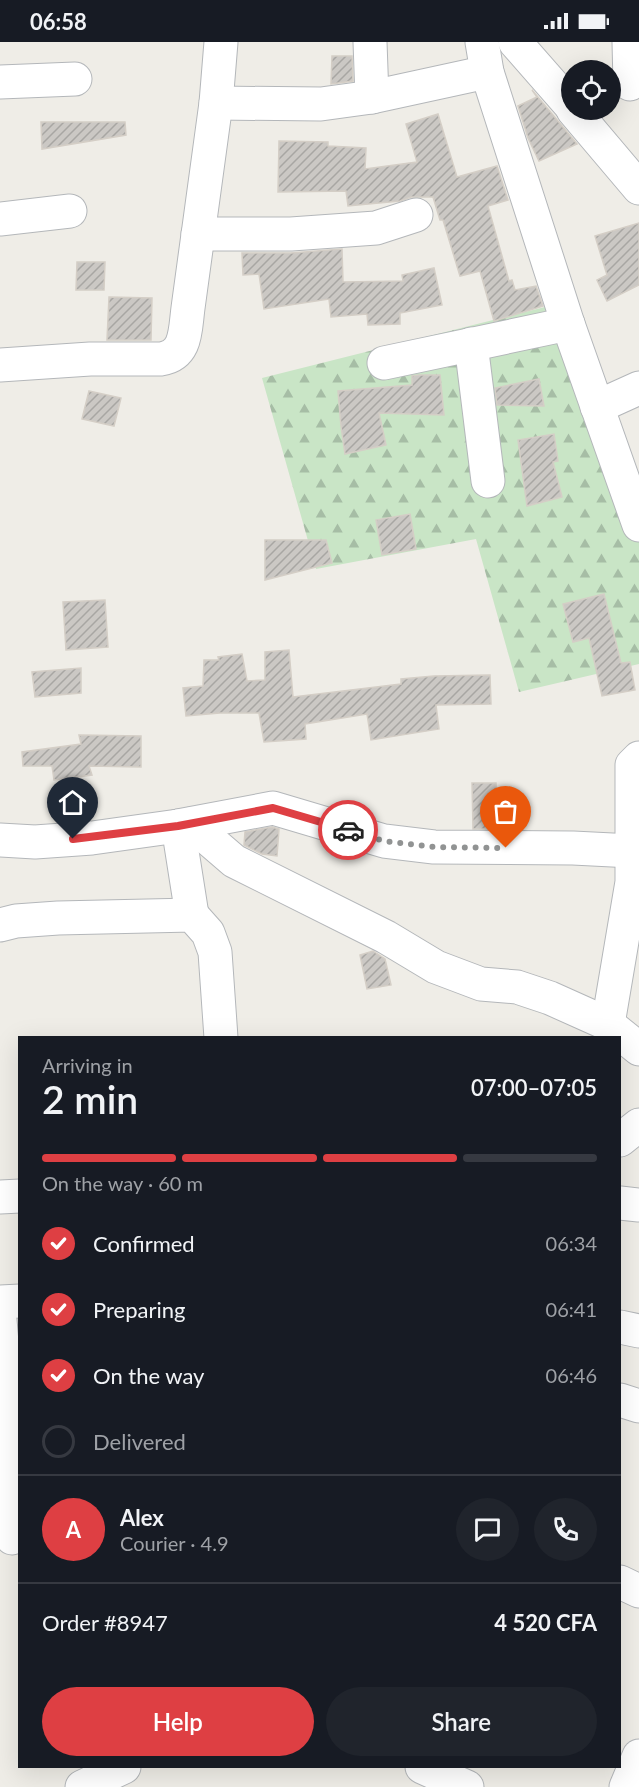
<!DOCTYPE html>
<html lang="en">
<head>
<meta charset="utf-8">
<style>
	:root { --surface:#171b24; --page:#20242c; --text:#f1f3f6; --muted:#9ea1a6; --line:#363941; --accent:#de3f43 }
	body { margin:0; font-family:Lato,sans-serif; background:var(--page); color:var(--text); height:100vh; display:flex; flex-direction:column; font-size:22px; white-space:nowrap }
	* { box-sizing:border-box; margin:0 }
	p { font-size:20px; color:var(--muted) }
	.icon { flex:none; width:33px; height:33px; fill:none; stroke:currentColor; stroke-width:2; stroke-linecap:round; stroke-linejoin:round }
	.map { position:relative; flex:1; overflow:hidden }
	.side { position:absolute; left:18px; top:994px; width:603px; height:732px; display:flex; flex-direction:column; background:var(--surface); border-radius:0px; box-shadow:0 6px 24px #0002 }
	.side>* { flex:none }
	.buttons { position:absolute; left:561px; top:18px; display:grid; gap:12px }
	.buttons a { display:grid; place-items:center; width:60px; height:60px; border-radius:50%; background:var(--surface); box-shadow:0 6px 24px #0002; font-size:30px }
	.pin { position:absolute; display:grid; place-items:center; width:51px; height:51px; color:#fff; margin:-62px -26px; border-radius:50% 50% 50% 0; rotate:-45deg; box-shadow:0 0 6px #0007 }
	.pin .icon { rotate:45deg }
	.courier { position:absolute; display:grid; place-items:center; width:60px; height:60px; margin:-30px; border:4px solid #de3f43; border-radius:50%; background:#fff; color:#222; box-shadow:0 2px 8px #0007 }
	.headline em { font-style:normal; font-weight:600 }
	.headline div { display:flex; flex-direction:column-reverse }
	.headline { display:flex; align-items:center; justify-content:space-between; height:102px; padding:0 24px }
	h1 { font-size:39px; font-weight:600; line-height:45px }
	.bar { display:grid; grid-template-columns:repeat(4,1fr); gap:9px 6px; align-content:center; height:72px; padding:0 24px }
	.bar i { height:8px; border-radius:4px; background:var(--line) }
	.bar .on { background:var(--accent) }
	.bar p { grid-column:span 4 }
	.line { display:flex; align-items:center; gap:15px; padding:0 24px; border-top:2px solid var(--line) }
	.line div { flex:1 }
	.round { display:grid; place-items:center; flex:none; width:63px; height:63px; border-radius:32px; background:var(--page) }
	ol { padding:0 24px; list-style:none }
	li { display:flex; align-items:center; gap:18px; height:66px }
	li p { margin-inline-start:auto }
	li .icon { padding:6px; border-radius:50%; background:var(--accent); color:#fff; stroke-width:4 }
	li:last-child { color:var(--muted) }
	li i { width:33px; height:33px; border:3px solid var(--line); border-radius:50% }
	.cta { display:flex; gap:12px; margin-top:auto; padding:12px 24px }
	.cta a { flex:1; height:69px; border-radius:36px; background:var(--accent); color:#fff; font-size:24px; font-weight:600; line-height:69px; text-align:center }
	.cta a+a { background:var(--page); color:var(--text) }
	.status { display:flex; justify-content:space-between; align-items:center; height:42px; padding:0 30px; background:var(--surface); direction:ltr }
	.status svg { height:16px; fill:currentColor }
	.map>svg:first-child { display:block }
	.forest { fill:url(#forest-firs) }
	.building { fill:url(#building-hatch); stroke:#d4cec6; stroke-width:1.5 }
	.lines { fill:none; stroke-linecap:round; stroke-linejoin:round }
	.minor-casing { stroke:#b4b7ba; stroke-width:35 }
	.minor { stroke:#fff; stroke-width:33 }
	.done { stroke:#919393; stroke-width:6; stroke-dasharray:0 10.8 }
	.route { stroke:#de3f43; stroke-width:8 }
</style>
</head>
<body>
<div class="status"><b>06:58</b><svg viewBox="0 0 49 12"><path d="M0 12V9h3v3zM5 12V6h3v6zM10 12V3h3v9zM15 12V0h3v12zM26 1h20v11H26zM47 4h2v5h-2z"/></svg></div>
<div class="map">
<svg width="639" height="1745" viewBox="0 0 639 1745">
	<defs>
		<pattern id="forest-firs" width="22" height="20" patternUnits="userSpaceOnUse" patternTransform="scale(1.5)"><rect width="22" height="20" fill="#c9e5c6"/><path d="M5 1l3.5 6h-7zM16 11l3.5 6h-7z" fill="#a6bda5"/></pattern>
		<pattern id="building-hatch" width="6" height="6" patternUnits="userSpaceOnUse" patternTransform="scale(1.5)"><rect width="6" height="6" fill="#cbc8c4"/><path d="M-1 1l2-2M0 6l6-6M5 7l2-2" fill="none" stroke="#a8a6a3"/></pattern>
	</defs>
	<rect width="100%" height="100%" fill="#efede7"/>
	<polygon class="forest" points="557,262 639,499 639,622 519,650 476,497 316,527 262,336"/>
	<g class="building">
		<polygon points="332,14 352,14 353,39 331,42"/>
		<polygon points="532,48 577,102 539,119 528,96 518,64 537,55"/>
		<polygon points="438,72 457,135 497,124 508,158 488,164 509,239 512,238 515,248 536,244 543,264 494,279 480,229 460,234 443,178 440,178 433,155 411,155 400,159 348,164 346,149 278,150 279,99 328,100 328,104 366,106 365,127 417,120 406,82"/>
		<polygon points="41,80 125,80 126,93 42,107"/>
		<polygon points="639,181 639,243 607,259 597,238 607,233 595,194"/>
		<polygon points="342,207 343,240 403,239 402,233 434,226 442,263 400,271 400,282 368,283 367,272 331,275 329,257 264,267 259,232 243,233 242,211 291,211"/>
		<polygon points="77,220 105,220 104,248 76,248"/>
		<polygon points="109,255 152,256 151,298 107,298"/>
		<polygon points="419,333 440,333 444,373 379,371 386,403 345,412 341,384 338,349 412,343 412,334"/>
		<polygon points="539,337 544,364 497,363 495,346"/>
		<polygon points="89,349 121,356 114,384 82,377"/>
		<polygon points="554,392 558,419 553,420 562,455 527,464 518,398"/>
		<polygon points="410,472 416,507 382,513 376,478"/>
		<polygon points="265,498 326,498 332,521 265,538"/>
		<polygon points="604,552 621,621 630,620 635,648 602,654 589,596 573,600 563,562"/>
		<polygon points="105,558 108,605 66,608 63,560"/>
		<polygon points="289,608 293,655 401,642 401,637 434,634 490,633 491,662 436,663 439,687 371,698 367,672 305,682 306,697 264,700 259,671 220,671 186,674 183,646 203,644 204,618 219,618 218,615 242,612 247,639 265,638 265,610"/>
		<polygon points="81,626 81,651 35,655 32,630"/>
		<polygon points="79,693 141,694 141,725 89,724 92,733 54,738 52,724 23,724 22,710 81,702"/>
		<polygon points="472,741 496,741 497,787 473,787"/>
		<polygon points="272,785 279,787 277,814 262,812 244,803 245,790"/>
		<polygon points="373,909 385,917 391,943 367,947 360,913"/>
	</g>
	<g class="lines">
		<g class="minor-casing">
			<g id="minor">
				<polyline points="370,0 372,55"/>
				<polyline points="482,0 487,30 568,282 639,483"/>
				<polyline points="515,0 572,65"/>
				<polyline points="629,0 630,42"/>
				<polyline points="0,40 75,37"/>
				<polyline points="216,61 321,62 372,55 487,30"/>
				<polyline points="573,68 639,146"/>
				<polyline points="0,177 70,169"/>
				<polyline points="198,192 291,192 376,186 416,173"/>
				<polyline points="471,302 488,439"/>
				<polyline points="384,321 568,282"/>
				<path d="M0,323L90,317H161C187,313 185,288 188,266L216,61L221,0"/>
				<polyline points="597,365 639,346"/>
				<polyline points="639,716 632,723 632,840 608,982 639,1007"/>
				<polyline points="191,782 234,819 386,895 436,925 481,942 517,945 550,956 608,982"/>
				<polyline points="178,784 192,873"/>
				<polyline points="0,798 35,800 92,796 178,784 273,766 384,799 434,805 573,806 632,809"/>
				<polyline points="0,883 16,879 58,876 192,873 208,891 215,910 221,996"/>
				<polyline points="620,1098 639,1083"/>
				<polyline points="0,1155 20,1154"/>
				<polyline points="620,1161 639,1163"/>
				<polyline points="0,1260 20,1259"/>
				<polyline points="0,1278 8,1369 12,1496"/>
				<polyline points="620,1285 639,1289"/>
				<polyline points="620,1358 639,1364"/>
				<polyline points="620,1540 639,1549"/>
				<polyline points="422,1725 467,1745"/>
				<polyline points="82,1745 124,1725"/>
				<polyline points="626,1745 639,1714"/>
			</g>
		</g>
		<use href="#minor" class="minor"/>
	</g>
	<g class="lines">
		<polyline class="done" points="348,788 384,799 434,805 506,806"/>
		<polyline class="route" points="73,797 178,784 273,766 348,788"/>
	</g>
</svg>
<div class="buttons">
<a><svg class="icon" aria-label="locate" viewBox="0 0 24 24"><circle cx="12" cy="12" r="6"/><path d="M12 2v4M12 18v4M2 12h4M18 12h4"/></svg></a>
</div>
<div class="pin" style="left:506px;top:806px;background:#ea580c"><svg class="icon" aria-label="bag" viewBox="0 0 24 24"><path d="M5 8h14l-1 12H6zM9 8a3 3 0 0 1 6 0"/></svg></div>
<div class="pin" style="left:73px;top:797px;background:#1f2937"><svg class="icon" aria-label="home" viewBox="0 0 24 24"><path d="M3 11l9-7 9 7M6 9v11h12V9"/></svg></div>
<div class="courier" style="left:348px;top:788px"><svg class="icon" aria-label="car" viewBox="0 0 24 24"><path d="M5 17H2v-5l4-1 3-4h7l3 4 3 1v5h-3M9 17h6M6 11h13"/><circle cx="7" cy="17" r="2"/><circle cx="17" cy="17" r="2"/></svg></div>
<section class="side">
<div class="headline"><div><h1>2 min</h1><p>Arriving in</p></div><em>07:00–07:05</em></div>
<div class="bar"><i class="on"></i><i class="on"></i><i class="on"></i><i></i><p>On the way · 60 m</p></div>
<ol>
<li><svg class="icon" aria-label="check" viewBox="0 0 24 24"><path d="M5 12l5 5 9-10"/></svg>Confirmed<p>06:34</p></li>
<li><svg class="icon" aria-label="check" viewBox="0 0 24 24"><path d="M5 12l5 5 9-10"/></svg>Preparing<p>06:41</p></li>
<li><svg class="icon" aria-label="check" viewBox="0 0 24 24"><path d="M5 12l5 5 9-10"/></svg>On the way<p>06:46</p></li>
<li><i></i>Delivered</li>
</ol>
<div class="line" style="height:108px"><b class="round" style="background:var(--accent);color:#fff">A</b><div><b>Alex</b><p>Courier · 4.9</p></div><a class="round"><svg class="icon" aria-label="chat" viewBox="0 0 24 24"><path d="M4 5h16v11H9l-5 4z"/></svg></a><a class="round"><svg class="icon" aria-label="phone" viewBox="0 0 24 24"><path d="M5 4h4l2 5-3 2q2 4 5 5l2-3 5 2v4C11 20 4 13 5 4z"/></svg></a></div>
<div class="line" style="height:78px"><div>Order #8947</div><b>4 520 CFA</b></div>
<div class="cta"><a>Help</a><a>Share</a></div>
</section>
</div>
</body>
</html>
